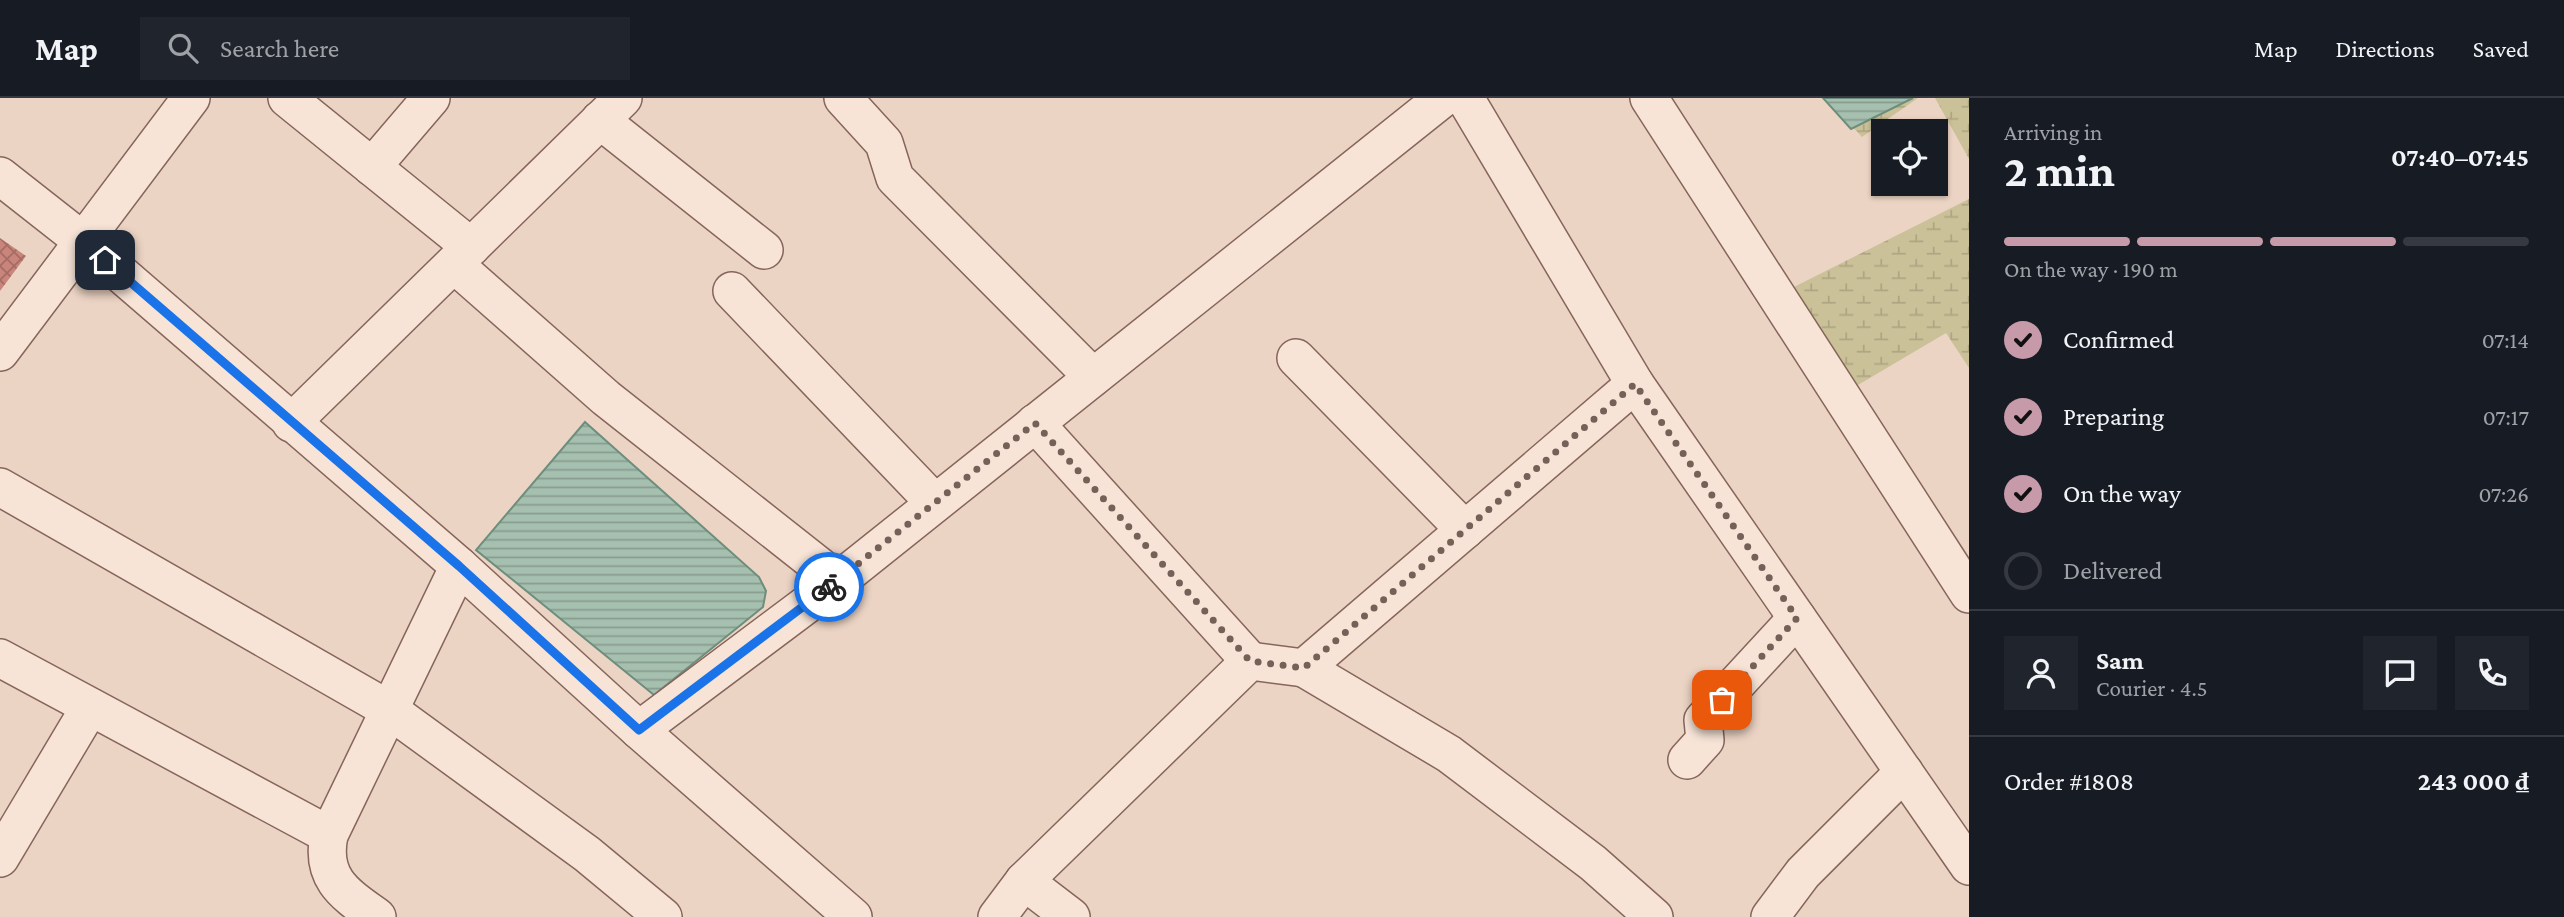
<!DOCTYPE html>
<html lang="en">
<head>
<meta charset="utf-8">
<style>
	:root { --surface:#171b24; --page:#20242c; --text:#f1f3f6; --muted:#9ea1a6; --line:#363941; --accent:#c79aaa }
	body { margin:0; font-family:"Crimson Pro",serif; background:var(--page); color:var(--text); height:100vh; display:flex; flex-direction:column; font-size:26px; white-space:nowrap }
	* { box-sizing:border-box; margin:0 }
	p { font-size:23px; color:var(--muted) }
	.icon { flex:none; width:38px; height:38px; fill:none; stroke:currentColor; stroke-width:2; stroke-linecap:round; stroke-linejoin:round }
	.map { position:relative; flex:1; overflow:hidden }
	.details { display:flex; flex-direction:column; background:var(--surface); width:595px }
	.details>* { flex:none }
	.controls { position:absolute; left:1871px; top:21px; display:grid; gap:14px }
	.controls a { display:grid; place-items:center; width:77px; height:77px; border-radius:0px; background:var(--surface); box-shadow:0 2px 5px #0004; font-size:35px }
	.pin { position:absolute; display:grid; place-items:center; width:60px; height:60px; color:#fff; margin:-30px; border-radius:14px; box-shadow:0 4px 10px #0006 }
	.courier { position:absolute; display:grid; place-items:center; width:70px; height:70px; margin:-35px; border:5px solid #1a73e8; border-radius:50%; background:#fff; color:#222; box-shadow:0 2px 9px #0007 }
	.summary em { font-style:normal; font-weight:700 }
	.summary div { display:flex; flex-direction:column-reverse }
	.summary { display:flex; align-items:center; justify-content:space-between; height:119px; padding:0 35px }
	h1 { font-size:46px; font-weight:700; line-height:52px }
	.bar { display:grid; grid-template-columns:repeat(4,1fr); gap:10px 7px; align-content:center; height:84px; padding:0 35px }
	.bar i { height:9px; border-radius:5px; background:var(--line) }
	.bar .selected { background:var(--accent) }
	.bar p { grid-column:span 4 }
	.line { display:flex; align-items:center; gap:18px; padding:0 35px; border-top:2px solid var(--line) }
	.line div { flex:1 }
	.round { display:grid; place-items:center; flex:none; width:74px; height:74px; border-radius:0px; background:var(--page) }
	ol { padding:0 35px; list-style:none }
	li { display:flex; align-items:center; gap:21px; height:77px }
	li p { margin-inline-start:auto }
	li .icon { padding:7px; border-radius:50%; background:var(--accent); color:#111; stroke-width:4 }
	li:last-child { color:var(--muted) }
	li i { width:38px; height:38px; border:4px solid var(--line); border-radius:50% }
	header { display:flex; align-items:center; gap:42px; box-sizing:border-box; height:98px; padding:0 35px; background:var(--surface); border-bottom:2px solid var(--line) }
	header strong { font-size:33px }
	nav { display:flex; gap:38px; margin-inline-start:auto; font-size:24px }
	.search { width:490px; height:63px; background:var(--page); display:flex; align-items:center; gap:18px; box-sizing:border-box; padding:0 24px; border-radius:0px; color:var(--muted); font-size:26px }
	main { display:flex; flex:1; min-height:0 }
	.map>svg:first-child { display:block }
	.wetland { fill:url(#wetland-marsh) }
	.water { fill:url(#water-rules); stroke:#6d8e7c; stroke-width:2 }
	.building { fill:url(#building-cross-hatch) }
	.lines { fill:none; stroke-linecap:round; stroke-linejoin:round }
	.minor-casing { stroke:#86655b; stroke-width:40 }
	.minor { stroke:#f7e4d7; stroke-width:37 }
	.done { stroke:#766159; stroke-width:7; stroke-dasharray:0 12.6 }
	.route { stroke:#1a73e8; stroke-width:9 }
</style>
</head>
<body>
<header>
<strong>Map</strong>
<div class="search"><svg class="icon" aria-label="search" viewBox="0 0 24 24"><circle cx="10" cy="10" r="6"/><path d="M15 15l6 6"/></svg>Search here</div>
<nav><a>Map</a><a>Directions</a><a>Saved</a></nav>
</header>
<main>
<div class="map">
<svg width="1969" height="819" viewBox="0 0 1969 819">
	<defs>
		<pattern id="wetland-marsh" width="20" height="14" patternUnits="userSpaceOnUse" patternTransform="scale(1.75)"><rect width="20" height="14" fill="#cac198"/><path d="M1 5h8M5 5V1M11 12h8M15 12V8" fill="none" stroke="#aea683"/></pattern>
		<pattern id="water-rules" width="6" height="5" patternUnits="userSpaceOnUse" patternTransform="scale(1.75)"><rect width="6" height="5" fill="#a6c0b0"/><path d="M0 2.5h6" fill="none" stroke="#889c8f"/></pattern>
		<pattern id="building-cross-hatch" width="8" height="8" patternUnits="userSpaceOnUse" patternTransform="scale(1.75)"><rect width="8" height="8" fill="#c9857b"/><path d="M0 0l8 8M0 8l8-8" fill="none" stroke="#a46c64"/></pattern>
	</defs>
	<rect width="100%" height="100%" fill="#ecd4c4"/>
	<g class="wetland">
		<polygon points="1825,0 1918,0 1862,39"/>
		<polygon points="1935,0 1969,0 1969,61"/>
		<polygon points="1969,101 1969,270 1946,235 1841,297 1776,198"/>
	</g>
	<g class="water">
		<polygon points="1823,0 1913,0 1851,31"/>
		<polygon points="585,324 759,479 766,493 763,509 654,597 476,452"/>
	</g>
	<polygon class="building" points="0,140 26,158 0,193"/>
	<g class="lines">
		<g class="minor-casing">
			<g id="minor">
				<polyline points="287,0 471,149"/>
				<polyline points="843,0 884,45 895,80 1093,279"/>
				<polyline points="1465,0 1635,286 1969,768"/>
				<polyline points="1649,0 1969,496"/>
				<polyline points="600,22 764,152"/>
				<polyline points="372,69 431,0"/>
				<polyline points="0,78 84,144 459,468 639,632 853,819"/>
				<polyline points="454,166 606,300 838,483"/>
				<polyline points="732,193 935,405"/>
				<polyline points="0,254 191,0"/>
				<polyline points="1296,260 1465,432"/>
				<polyline points="291,325 623,0"/>
				<polyline points="1035,325 1250,563"/>
				<polyline points="0,389 388,611 587,756 663,819"/>
				<polyline points="0,560 329,737"/>
				<polyline points="1304,570 1449,656 1593,765 1654,819"/>
				<polyline points="639,632 838,483 1443,0"/>
				<polyline points="1687,662 1705,642 1703,622 1797,520"/>
				<polyline points="0,760 90,609"/>
				<polyline points="1024,783 1071,819"/>
				<path d="M377,819C345,796 320,781 329,737L459,468"/>
				<polyline points="997,819 1024,783 1250,563 1304,570 1635,286"/>
				<polyline points="1770,819 1803,775 1904,674"/>
			</g>
		</g>
		<use href="#minor" class="minor"/>
	</g>
	<g class="lines">
		<polyline class="done" points="829,489 1035,325 1250,563 1304,570 1635,286 1797,520 1722,602"/>
		<polyline class="route" points="105,162 459,468 639,632 829,489"/>
	</g>
</svg>
<div class="controls">
<a><svg class="icon" aria-label="locate" viewBox="0 0 24 24"><circle cx="12" cy="12" r="6"/><path d="M12 2v4M12 18v4M2 12h4M18 12h4"/></svg></a>
</div>
<div class="pin" style="left:1722px;top:602px;background:#ea580c"><svg class="icon" aria-label="bag" viewBox="0 0 24 24"><path d="M5 8h14l-1 12H6zM9 8a3 3 0 0 1 6 0"/></svg></div>
<div class="pin" style="left:105px;top:162px;background:#1f2937"><svg class="icon" aria-label="home" viewBox="0 0 24 24"><path d="M3 11l9-7 9 7M6 9v11h12V9"/></svg></div>
<div class="courier" style="left:829px;top:489px"><svg class="icon" aria-label="bike" viewBox="0 0 24 24"><circle cx="6" cy="16" r="4"/><circle cx="18" cy="16" r="4"/><path d="M6 16l4-8h5l3 8M10 8l3 8H6M13 5h3"/></svg></div>
</div>
<section class="details">
<div class="summary"><div><h1>2 min</h1><p>Arriving in</p></div><em>07:40–07:45</em></div>
<div class="bar"><i class="selected"></i><i class="selected"></i><i class="selected"></i><i></i><p>On the way · 190 m</p></div>
<ol>
<li><svg class="icon" aria-label="check" viewBox="0 0 24 24"><path d="M5 12l5 5 9-10"/></svg>Confirmed<p>07:14</p></li>
<li><svg class="icon" aria-label="check" viewBox="0 0 24 24"><path d="M5 12l5 5 9-10"/></svg>Preparing<p>07:17</p></li>
<li><svg class="icon" aria-label="check" viewBox="0 0 24 24"><path d="M5 12l5 5 9-10"/></svg>On the way<p>07:26</p></li>
<li><i></i>Delivered</li>
</ol>
<div class="line" style="height:126px"><a class="round"><svg class="icon" aria-label="person" viewBox="0 0 24 24"><circle cx="12" cy="8" r="4"/><path d="M4 21q1-7 8-7t8 7"/></svg></a><div><b>Sam</b><p>Courier · 4.5</p></div><a class="round"><svg class="icon" aria-label="chat" viewBox="0 0 24 24"><path d="M4 5h16v11H9l-5 4z"/></svg></a><a class="round"><svg class="icon" aria-label="phone" viewBox="0 0 24 24"><path d="M5 4h4l2 5-3 2q2 4 5 5l2-3 5 2v4C11 20 4 13 5 4z"/></svg></a></div>
<div class="line" style="height:91px"><div>Order #1808</div><b>243 000 ₫</b></div>
</section>
</main>
</body>
</html>
